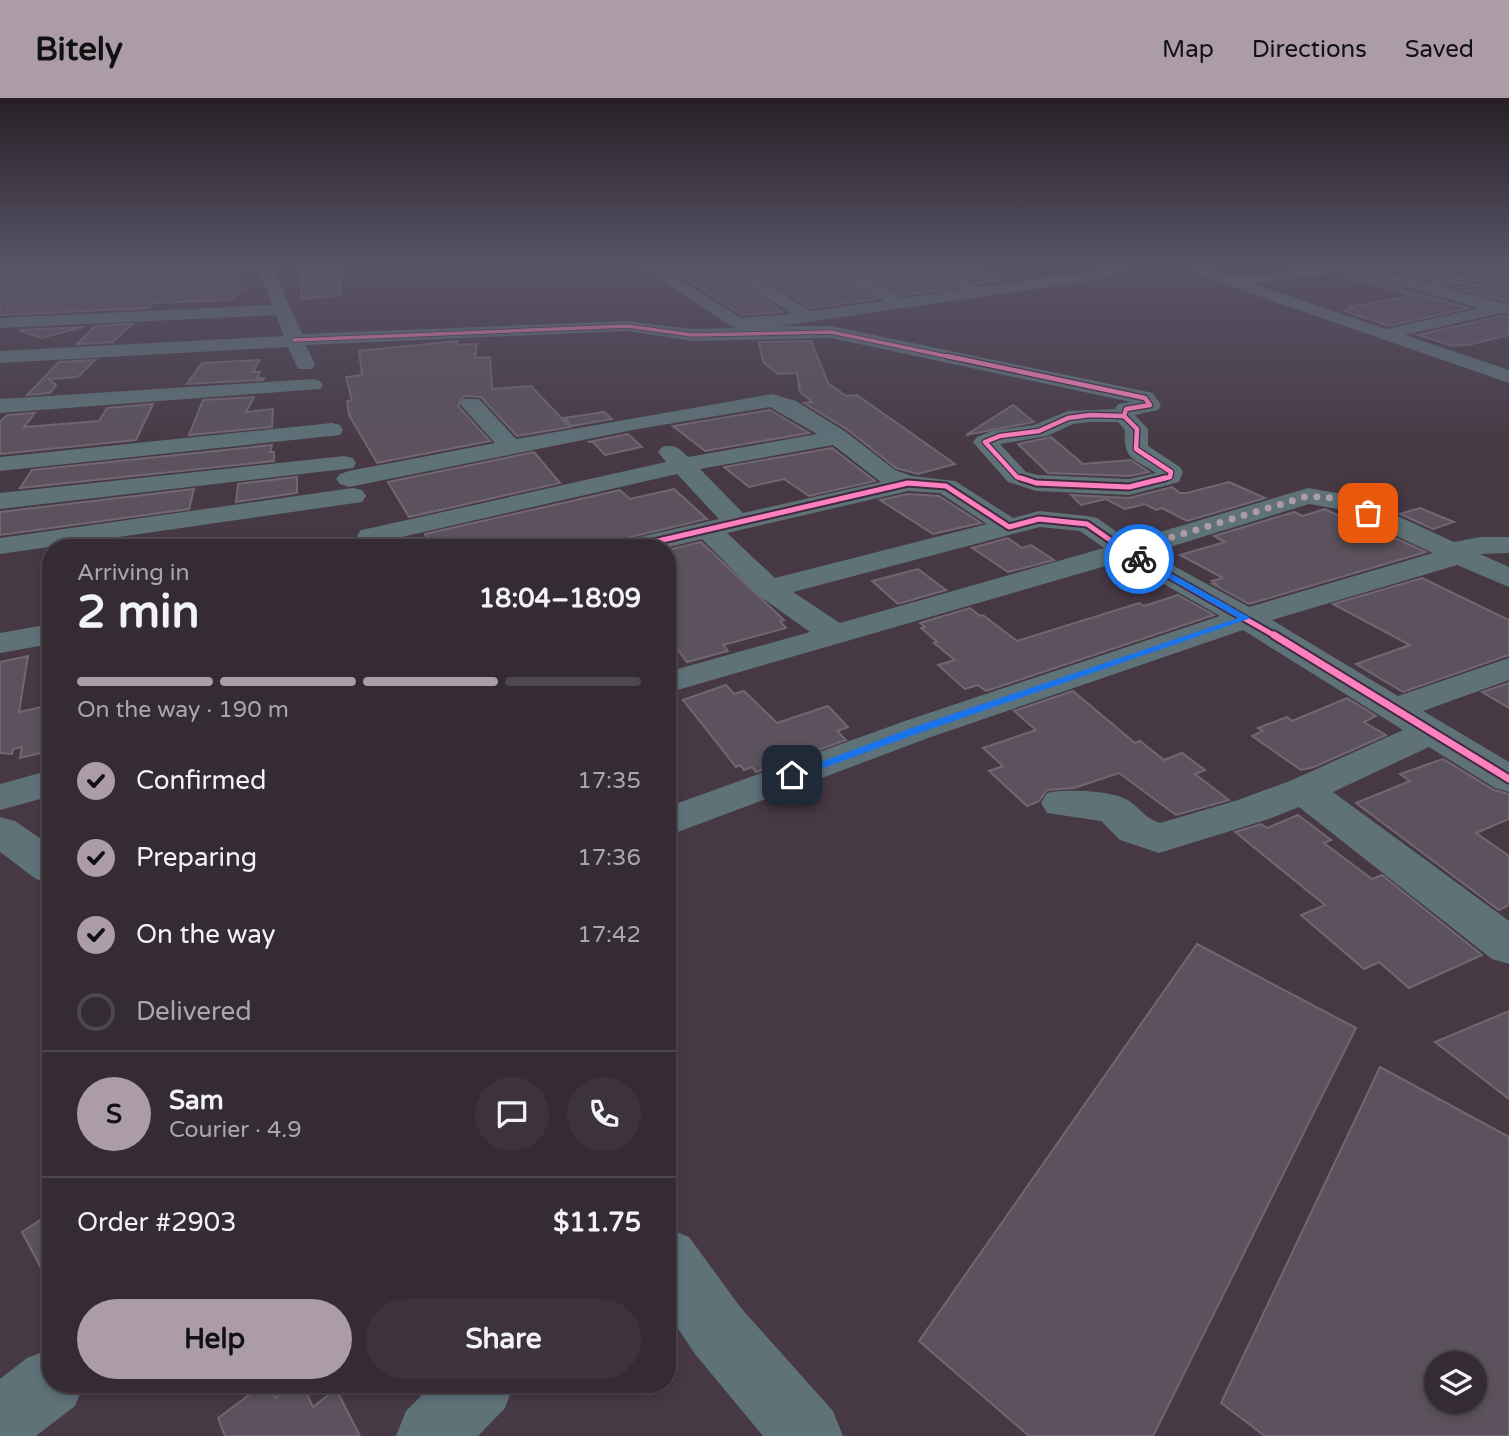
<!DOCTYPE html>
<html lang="en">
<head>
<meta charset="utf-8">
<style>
	:root { --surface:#352b33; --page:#3d333b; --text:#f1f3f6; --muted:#aaa7ac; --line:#4f474e; --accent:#ab9ca8 }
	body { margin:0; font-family:"Varela Round",sans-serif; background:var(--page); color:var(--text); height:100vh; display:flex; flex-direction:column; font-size:26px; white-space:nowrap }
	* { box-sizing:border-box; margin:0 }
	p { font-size:23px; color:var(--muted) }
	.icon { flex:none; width:38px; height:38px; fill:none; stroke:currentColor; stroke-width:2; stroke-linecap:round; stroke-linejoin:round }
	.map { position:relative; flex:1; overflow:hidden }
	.drawer { position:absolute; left:42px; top:441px; width:634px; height:854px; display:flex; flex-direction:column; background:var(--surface); border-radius:28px; box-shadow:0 4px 10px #0003,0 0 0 2px var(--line) }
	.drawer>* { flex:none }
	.fabs { position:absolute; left:1424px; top:1253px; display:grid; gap:14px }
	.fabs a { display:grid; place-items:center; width:63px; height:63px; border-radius:50%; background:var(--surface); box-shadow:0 4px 10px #0003,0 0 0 2px var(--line); font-size:35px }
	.pin { position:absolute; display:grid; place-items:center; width:60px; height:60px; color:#fff; margin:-30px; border-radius:14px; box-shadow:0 4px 10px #0006 }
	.courier { position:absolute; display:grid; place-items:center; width:70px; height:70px; margin:-35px; border:5px solid #1a73e8; border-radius:50%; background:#fff; color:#222; box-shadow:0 2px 9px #0007 }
	.summary em { font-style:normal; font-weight:700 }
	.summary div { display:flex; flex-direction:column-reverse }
	.summary { display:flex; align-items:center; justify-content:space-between; height:119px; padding:0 35px }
	h1 { font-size:46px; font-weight:700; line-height:52px }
	.bar { display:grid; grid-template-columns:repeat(4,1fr); gap:10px 7px; align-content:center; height:84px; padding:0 35px }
	.bar i { height:9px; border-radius:5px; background:var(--line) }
	.bar .current { background:var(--accent) }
	.bar p { grid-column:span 4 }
	.line { display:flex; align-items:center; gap:18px; padding:0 35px; border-top:2px solid var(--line) }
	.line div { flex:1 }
	.round { display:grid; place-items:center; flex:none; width:74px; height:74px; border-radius:37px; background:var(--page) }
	ol { padding:0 35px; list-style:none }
	li { display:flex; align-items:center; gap:21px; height:77px }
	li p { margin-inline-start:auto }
	li .icon { padding:7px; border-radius:50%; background:var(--accent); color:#111; stroke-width:4 }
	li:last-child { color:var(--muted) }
	li i { width:38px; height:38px; border:4px solid var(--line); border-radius:50% }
	.cta { display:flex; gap:14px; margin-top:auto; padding:14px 35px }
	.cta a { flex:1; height:80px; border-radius:42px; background:var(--accent); color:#111; font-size:28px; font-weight:700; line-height:80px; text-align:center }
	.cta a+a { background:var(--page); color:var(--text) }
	header { display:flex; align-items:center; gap:42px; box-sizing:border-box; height:98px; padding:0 35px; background:var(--accent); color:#111 }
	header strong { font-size:33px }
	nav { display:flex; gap:38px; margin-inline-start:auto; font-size:24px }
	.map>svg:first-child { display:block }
	.building { fill:#5c525d; stroke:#716772; stroke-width:2; fill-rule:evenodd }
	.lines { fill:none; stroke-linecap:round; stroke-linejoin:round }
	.minor { fill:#5e7278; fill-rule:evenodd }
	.cycleway-far3-casing { stroke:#42293e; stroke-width:5 }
	.cycleway-far2-casing { stroke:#42293e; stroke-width:7 }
	.cycleway-far1-casing { stroke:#42293e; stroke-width:9 }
	.cycleway-casing { stroke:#42293e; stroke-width:11 }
	.cycleway-far3 { stroke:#ff80c0; stroke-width:3.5 }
	.cycleway-far2 { stroke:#ff80c0; stroke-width:4.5 }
	.cycleway-far1 { stroke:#ff80c0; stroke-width:5 }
	.cycleway { stroke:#ff80c0; stroke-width:7 }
	.route { fill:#1a73e8 }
	.done { stroke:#ab9ca8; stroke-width:7; stroke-dasharray:0 12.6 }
</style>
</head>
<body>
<header>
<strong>Bitely</strong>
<nav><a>Map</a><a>Directions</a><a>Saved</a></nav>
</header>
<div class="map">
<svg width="1509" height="1338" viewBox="0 0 1509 1338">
	<rect width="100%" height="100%" fill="#473944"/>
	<g class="building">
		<polygon points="39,165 142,165 0,169 0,167"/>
		<polygon points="661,165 715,165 783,214 742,217"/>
		<polygon points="738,165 816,165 820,170 876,201 811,210"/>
		<polygon points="842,165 908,165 912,170 952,191 904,197"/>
		<polygon points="934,165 966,165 1005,182 979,185"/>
		<polygon points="1361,165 1509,165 1509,167 1435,177 1427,182"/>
		<polygon points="337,168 341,197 301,201 301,171"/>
		<polygon points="237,175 241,192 232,202 154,205 148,210 0,217 0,185"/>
		<polygon points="1346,176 1469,210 1389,228 1344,213 1353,210 1348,209 1414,198 1339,177"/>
		<polygon points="1509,182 1509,204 1455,190"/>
		<polygon points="1501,218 1509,219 1509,237 1472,246 1453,248 1418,237"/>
		<polygon points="132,226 113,244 77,246 95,228"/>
		<polygon points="84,229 41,240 19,232"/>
		<polygon points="458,243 457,247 477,246 475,260 490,259 492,291 531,288 570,329 517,338 481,299 463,298 458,308 490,343 377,365 349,317 347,303 352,302 346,279 362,277 359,253"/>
		<polygon points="811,243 828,285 846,298 857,297 955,366 918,376 896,370 848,332 804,305 812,304 800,294 797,275 778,276 763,264 759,244"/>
		<polygon points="95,262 78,279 49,281 56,287 50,295 27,297 59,264"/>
		<polygon points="260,262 253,274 260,274 257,280 264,280 263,282 187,286 202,265"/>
		<polygon points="254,299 246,314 273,311 272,329 189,337 203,302"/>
		<polygon points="153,306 136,342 0,356 0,324 7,317 35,315 24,329 99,323 107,310"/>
		<polygon points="1013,307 1034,324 966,337"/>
		<polygon points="770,312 809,335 705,353 673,328"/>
		<polygon points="604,314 612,321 572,328 564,320"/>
		<polygon points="628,336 642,349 605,357 593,344 588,344"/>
		<polygon points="1051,339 1083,366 1131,362 1149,374 1129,378 1048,375 1018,346"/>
		<polygon points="272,347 270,354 274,354 274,363 20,390 32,372"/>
		<polygon points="832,350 875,383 809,398 784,381 749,389 724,369"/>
		<polygon points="534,354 560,385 409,419 388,384"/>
		<polygon points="297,379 297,395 236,404 238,386"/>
		<polygon points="1229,384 1265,400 1187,423 1162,410 1156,412 1145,406 1125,411 1106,401 1081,407 1071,397 1129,400 1172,389 1180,395 1187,395"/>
		<polygon points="194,391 189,411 0,437 0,414"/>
		<polygon points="674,391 707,421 584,450 433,450 425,436 620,392 630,401"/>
		<polygon points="908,396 939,398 981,425 933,436 880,402"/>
		<polygon points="1420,410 1454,424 1433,431 1400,416"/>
		<polygon points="1325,411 1341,419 1346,418 1426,454 1249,506 1213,486 1216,486 1212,483 1223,480 1180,457 1225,444 1214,438 1294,414 1303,418"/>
		<polygon points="1008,440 1022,450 1031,447 1054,462 1008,474 972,450"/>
		<polygon points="701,444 784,522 780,523 786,530 723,547 728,553 687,564 668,538 673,537 670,534 675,533 667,520 667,452"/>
		<polygon points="918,471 946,492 898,506 872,483"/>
		<polygon points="1422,480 1509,522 1509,557 1403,594 1356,566 1410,547 1333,506"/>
		<polygon points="1178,497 1214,517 986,593 978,587 965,591 938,567 955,562 934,545 937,544 921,530 925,529 920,525 970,510 980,518 983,517 1017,543 1139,505 1144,508"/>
		<polygon points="28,558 19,614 51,607 51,645 46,646 45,654 20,660 22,649 13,651 12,656 0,655 0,564"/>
		<polygon points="1509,585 1509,610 1482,594"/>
		<polygon points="726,587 734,596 744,593 777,625 828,608 848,629 837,633 846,642 756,674 752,669 744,672 740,667 736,669 683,602"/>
		<polygon points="1073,593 1135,645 1140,643 1164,662 1182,655 1205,672 1195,676 1229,702 1176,717 1119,675 1074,690 1047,692 1039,703 1027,708 989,673 1003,668 983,650 1036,632 1014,613"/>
		<polygon points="1347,600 1376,618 1364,624 1386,637 1314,669 1301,672 1252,638 1263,633 1258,630 1287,619 1292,623"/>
		<polygon points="1443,661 1494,692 1509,696 1509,721 1476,735 1509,758 1509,807 1499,812 1356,705 1410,683 1400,676"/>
		<polygon points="1298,717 1331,742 1324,745 1372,781 1382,777 1482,857 1409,890 1379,864 1364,871 1301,817 1325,807 1235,734 1261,726 1267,730"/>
		<polygon points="1197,846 1356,930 1153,1338 1029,1338 919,1243"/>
		<polygon points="1509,913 1509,1001 1435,944"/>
		<path d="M1380,969L1509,1039V1338H1265L1221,1305ZM1437,1265H1475V1304H1437Z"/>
		<polygon points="51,1115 51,1189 22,1134"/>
		<polygon points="264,1286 269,1286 275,1300 294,1286 302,1286 313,1309 336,1291 360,1338 225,1338 218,1320"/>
	</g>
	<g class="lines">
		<g class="minor">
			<path d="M207,165H271L302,236L627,223L692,231L734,230L635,165H652L741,220L791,216L717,165H734L810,213L884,203L821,168L819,165H837L904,200L961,192L913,168L911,165H929L981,189L1102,172L1095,165H1114L1125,171L1105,181L779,228H831L1153,295L1161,307L1158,312L1135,317L1148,331V348L1180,369L1183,374L1179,384L1129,397L1036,393L1008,384L977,349L973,344L977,339L992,333L1034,327L1068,313L1115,311L1118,306L1131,304L831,240L692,243L627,233L306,247L315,267L312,271H298L288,249L0,265V253L284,238L276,217L0,230V220L272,207L259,172L0,182V172ZM1090,324H1118L1125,332C1123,362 1133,360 1156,375L1129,381L1038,377L1026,374L1000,346L1047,338L1073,326Z"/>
			<path d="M1187,165H1202L1204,168L1236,180L1326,168H1329L1328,165H1352L1427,185L1435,180L1509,169V179L1442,189L1509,207V217L1501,215L1405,237L1509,272V285L1215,183L1193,174ZM1346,173L1480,210L1386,231L1255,186Z"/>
			<polygon points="313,281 320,283 323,287 320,291 0,315 0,301"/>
			<path d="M772,296L796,303L846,334L895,372L912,378L955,383L1013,420L1039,413L1087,418L1097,420L1130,443L1308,390L1354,398L1454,444L1480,439H1509V455L1480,456L1509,469V489L1457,467L1272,522L1398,598L1509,560V582L1423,613L1509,664V694L1495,690L1429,649L1333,694L1509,823V866L1492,861L1299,709L1266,722L1159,755L1120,742L1101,723L1047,715L1041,705L1047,695C1064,691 1113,692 1129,703C1140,710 1146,721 1160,725L1238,702L1290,683L1403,632L1243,532L931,639L667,738V709L905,623L1220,518L1123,463L667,595V574L810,534L758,497L702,441L665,450H614L618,444L719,421L677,376L371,446L361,444L357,438L361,432L371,430L666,364L658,354L662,349C675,346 679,350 688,359L817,336L770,309L638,331L349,389L340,386L336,381L340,376L349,373L495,345L460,306L463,301H479L516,341ZM833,347L881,384L743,415L700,371ZM908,393L940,395L987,426L775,480L727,435ZM1309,406L1338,411L1433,455L1249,509L1150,455ZM1040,429L1080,433L1104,450L840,525L793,494Z"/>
			<polygon points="332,325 340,327 343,332 340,337 0,373 0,359"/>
			<polygon points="344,358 353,360 356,365 353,370 0,411 0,395"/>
			<polygon points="353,390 362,392 366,398 362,404 0,456 0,440"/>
			<polygon points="51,526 51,546 0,555 0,535"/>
			<polygon points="51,672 51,698 0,712 0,686"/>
			<polygon points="0,719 15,723 51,748 51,785 36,781 0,754"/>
			<polygon points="667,1130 689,1139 741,1210 833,1313 843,1338 763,1338 695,1256 667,1214"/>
			<polygon points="51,1251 51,1286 84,1286 75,1308 36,1338 0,1338 0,1281 27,1260"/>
			<polygon points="433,1286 514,1286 505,1310 478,1338 396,1338 406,1313"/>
		</g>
		<g class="cycleway-far3-casing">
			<polyline id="cycleway-far3" points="294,242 627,228 692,237 831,234 955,260"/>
		</g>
		<g class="cycleway-far2-casing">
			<g id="cycleway-far2">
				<polyline points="947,258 1145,300 1150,307 1126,311 1124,318"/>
				<polyline points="1124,318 1137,331 1136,351 1171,374 1170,379 1158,382"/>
				<polyline points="1027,382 1017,379 985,344 1000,338 1039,333 1068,320 1090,317 1124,318"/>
			</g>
		</g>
		<g class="cycleway-far1-casing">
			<g id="cycleway-far1">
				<polyline points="1021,380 1036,385 1129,389 1165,380"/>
				<polyline points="628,450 908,385 946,388 1009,429 1039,421 1087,426 1126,453 1277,539"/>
			</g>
		</g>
		<g class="cycleway-casing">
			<polyline id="cycleway" points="1274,537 1509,681"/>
		</g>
		<use href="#cycleway-far3" class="cycleway-far3"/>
		<use href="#cycleway-far2" class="cycleway-far2"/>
		<use href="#cycleway-far1" class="cycleway-far1"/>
		<use href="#cycleway" class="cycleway"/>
	</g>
	<linearGradient id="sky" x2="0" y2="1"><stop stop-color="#271f25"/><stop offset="0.47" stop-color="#585467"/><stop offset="1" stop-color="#585467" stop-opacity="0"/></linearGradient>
	<rect width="1509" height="352" fill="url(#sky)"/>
	<polygon class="route" points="1136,459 1142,459 1251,520 922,634 796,680 792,681 786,677 914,629 1238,520 1136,462"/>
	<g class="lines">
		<polyline class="done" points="1139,461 1126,453 1308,398 1332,400 1368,415"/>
	</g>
</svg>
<div class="fabs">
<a><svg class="icon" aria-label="layers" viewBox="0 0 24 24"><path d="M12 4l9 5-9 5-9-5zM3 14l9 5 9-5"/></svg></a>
</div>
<div class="pin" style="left:1368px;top:415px;background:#ea580c"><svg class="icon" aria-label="bag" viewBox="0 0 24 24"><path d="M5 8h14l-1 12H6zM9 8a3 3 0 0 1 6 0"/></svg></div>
<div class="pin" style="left:792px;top:677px;background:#1f2937"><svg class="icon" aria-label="home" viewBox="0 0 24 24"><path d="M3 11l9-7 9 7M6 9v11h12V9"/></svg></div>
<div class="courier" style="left:1139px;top:461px"><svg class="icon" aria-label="bike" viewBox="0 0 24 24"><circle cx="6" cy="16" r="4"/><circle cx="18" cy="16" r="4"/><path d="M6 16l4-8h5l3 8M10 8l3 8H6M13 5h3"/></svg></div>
<section class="drawer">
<div class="summary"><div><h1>2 min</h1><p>Arriving in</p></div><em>18:04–18:09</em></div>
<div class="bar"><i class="current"></i><i class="current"></i><i class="current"></i><i></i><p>On the way · 190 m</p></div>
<ol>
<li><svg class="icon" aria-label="check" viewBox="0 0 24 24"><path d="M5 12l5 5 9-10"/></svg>Confirmed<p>17:35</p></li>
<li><svg class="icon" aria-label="check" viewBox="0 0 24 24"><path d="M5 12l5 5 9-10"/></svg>Preparing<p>17:36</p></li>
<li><svg class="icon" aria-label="check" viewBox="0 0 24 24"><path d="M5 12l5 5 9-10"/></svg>On the way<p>17:42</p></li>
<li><i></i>Delivered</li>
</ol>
<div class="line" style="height:126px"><b class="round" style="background:var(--accent);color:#111">S</b><div><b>Sam</b><p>Courier · 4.9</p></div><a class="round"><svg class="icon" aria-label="chat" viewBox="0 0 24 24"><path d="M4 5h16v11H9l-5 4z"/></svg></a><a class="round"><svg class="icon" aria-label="phone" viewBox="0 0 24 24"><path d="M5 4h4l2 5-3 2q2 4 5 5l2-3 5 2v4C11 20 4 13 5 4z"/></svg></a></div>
<div class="line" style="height:91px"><div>Order #2903</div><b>$11.75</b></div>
<div class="cta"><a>Help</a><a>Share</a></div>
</section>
</div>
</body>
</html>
